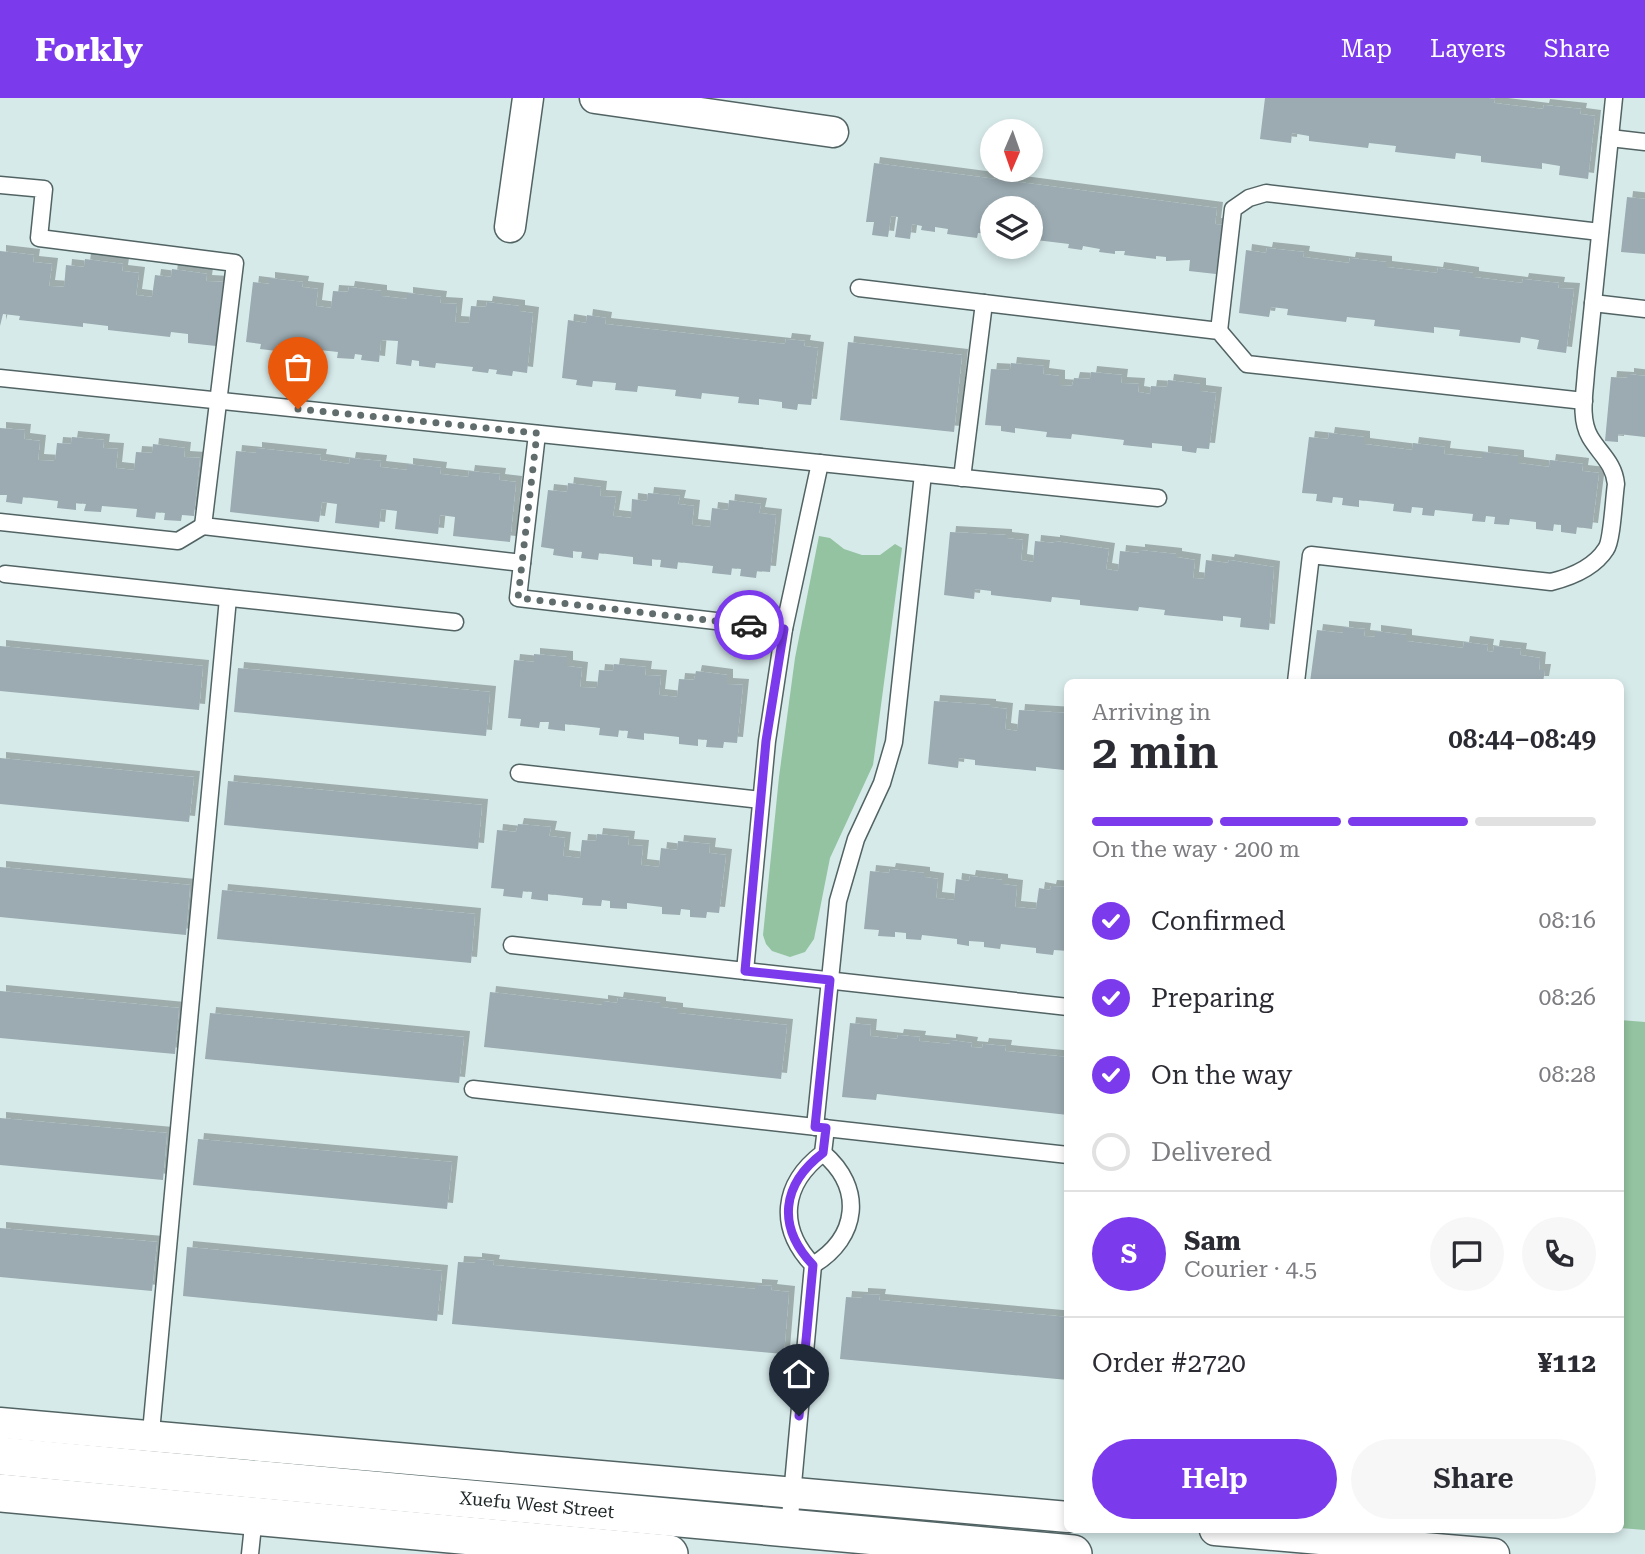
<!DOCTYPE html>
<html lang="en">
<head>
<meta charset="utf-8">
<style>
	:root { --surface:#fff; --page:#f7f7f7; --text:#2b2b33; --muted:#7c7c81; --line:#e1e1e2; --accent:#7c3aed }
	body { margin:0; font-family:"Roboto Serif",serif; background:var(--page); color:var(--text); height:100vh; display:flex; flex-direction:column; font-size:26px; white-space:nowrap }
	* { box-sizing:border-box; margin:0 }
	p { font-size:23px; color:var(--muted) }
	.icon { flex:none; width:38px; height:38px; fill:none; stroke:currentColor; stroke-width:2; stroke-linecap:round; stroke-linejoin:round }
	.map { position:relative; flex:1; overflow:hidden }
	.panel { position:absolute; left:1064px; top:581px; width:560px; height:854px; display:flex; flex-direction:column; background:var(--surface); border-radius:10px; box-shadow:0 4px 10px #0003 }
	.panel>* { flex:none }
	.needle { width:46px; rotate:182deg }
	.tools { position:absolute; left:980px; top:21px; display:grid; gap:14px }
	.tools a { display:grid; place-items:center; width:63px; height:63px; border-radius:50%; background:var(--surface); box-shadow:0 4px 10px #0003; font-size:35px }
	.pin { position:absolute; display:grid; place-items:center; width:60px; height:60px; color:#fff; margin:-72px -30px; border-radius:50% 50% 50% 0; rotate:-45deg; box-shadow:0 0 7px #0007 }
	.pin .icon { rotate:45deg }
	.courier { position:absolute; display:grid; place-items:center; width:70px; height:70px; margin:-35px; border:5px solid #7c3aed; border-radius:50%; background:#fff; color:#222; box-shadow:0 2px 9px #0007 }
	.headline em { font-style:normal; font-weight:600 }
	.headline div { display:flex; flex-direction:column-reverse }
	.headline { display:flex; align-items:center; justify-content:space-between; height:119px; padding:0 28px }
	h1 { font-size:46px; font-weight:600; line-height:52px }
	.bar { display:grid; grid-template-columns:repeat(4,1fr); gap:10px 7px; align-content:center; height:84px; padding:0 28px }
	.bar i { height:9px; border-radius:5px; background:var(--line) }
	.bar .selected { background:var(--accent) }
	.bar p { grid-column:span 4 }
	.line { display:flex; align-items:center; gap:18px; padding:0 28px; border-top:2px solid var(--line) }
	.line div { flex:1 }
	.round { display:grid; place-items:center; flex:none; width:74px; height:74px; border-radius:37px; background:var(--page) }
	ol { padding:0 28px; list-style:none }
	li { display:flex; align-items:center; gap:21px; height:77px }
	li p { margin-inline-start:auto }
	li .icon { padding:7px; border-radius:50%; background:var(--accent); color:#fff; stroke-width:4 }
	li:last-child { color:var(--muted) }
	li i { width:38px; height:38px; border:4px solid var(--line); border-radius:50% }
	.button { display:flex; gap:14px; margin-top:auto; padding:14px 28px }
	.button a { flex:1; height:80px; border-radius:42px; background:var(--accent); color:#fff; font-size:28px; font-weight:600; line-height:80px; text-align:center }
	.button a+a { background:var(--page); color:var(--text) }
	header { display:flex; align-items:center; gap:42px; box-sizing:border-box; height:98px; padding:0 35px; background:var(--accent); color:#fff }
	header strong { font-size:33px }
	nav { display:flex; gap:38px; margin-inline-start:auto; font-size:24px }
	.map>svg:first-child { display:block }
	.green { fill:#93c3a0 }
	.building { fill:#9babb1; filter:url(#shadow) }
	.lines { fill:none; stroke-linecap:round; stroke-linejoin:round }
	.service-casing { stroke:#526364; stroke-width:19 }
	.minor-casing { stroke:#526364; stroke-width:33 }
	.tertiary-casing { stroke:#526364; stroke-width:40 }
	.service { stroke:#fff; stroke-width:16 }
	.minor { stroke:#fff; stroke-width:30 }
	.tertiary { stroke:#fff; stroke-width:37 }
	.done { stroke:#616d6d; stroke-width:7; stroke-dasharray:0 12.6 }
	.route { stroke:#7c3aed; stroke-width:9 }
	.labels { text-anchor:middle; stroke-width:7; stroke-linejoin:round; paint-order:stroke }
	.street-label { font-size:18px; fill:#22292a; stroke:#e4f7f8 }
</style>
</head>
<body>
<header>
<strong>Forkly</strong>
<nav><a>Map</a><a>Layers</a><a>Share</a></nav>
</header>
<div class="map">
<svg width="1645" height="1456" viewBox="0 0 1645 1456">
	<defs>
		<filter id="shadow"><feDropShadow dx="6" dy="-6" stdDeviation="0" flood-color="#0004"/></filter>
	</defs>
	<rect width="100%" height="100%" fill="#d7eaea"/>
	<g class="green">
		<polygon points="819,438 830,440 844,451 862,457 880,457 895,446 902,450 873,667 830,760 814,841 805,854 790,859 772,853 766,846 763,837 779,679 795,560"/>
		<polygon points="1620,922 1645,924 1645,1432 1620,1430"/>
	</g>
	<g class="building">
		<polygon points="1265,0 1488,0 1495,1 1494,5 1543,11 1544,7 1581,11 1580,16 1595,18 1588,81 1559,77 1560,68 1542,65 1542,71 1481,64 1481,58 1456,55 1455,61 1395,54 1396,48 1369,45 1368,50 1309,43 1309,38 1292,35 1291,45 1260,41"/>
		<polygon points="874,65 1217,110 1215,126 1223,127 1216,176 1189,173 1190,162 1166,163 1166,159 1156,158 1156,161 1124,157 1125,153 1115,153 1115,156 1099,154 1100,151 1083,148 1082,152 1068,150 1069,146 1036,142 1035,147 1031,146 1031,110 992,110 992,141 989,141 989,136 978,135 977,140 947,136 948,131 935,129 935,134 921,132 922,128 912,126 910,141 895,139 898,119 891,118 888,139 872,137 874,124 866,124"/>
		<polygon points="1627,99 1645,101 1645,156 1621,154"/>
		<polygon points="1267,150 1304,154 1303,159 1349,165 1350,160 1386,164 1386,169 1437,175 1438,170 1473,175 1473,179 1522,185 1523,181 1559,185 1558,190 1574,191 1566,255 1537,251 1539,242 1521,239 1520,245 1459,238 1460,232 1434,229 1434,235 1374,228 1375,222 1347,219 1346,224 1287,217 1288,211 1271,209 1269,219 1239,215 1246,152 1266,155"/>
		<polygon points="0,153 34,157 33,164 52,166 49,188 64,189 66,167 84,169 85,161 123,166 122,173 139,175 136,197 152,199 155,177 171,179 172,171 207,176 206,183 223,184 216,248 188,245 188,236 171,234 170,239 108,232 108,228 83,225 83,229 19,222 20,218 3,216 0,228"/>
		<polygon points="269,180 303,184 302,189 318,191 316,208 331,210 333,193 348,194 349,189 381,193 381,198 407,201 407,195 441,199 440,205 457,206 455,224 469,225 471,208 486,209 487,204 519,208 519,213 533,215 527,275 513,273 512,278 496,276 497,272 489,271 488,275 472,273 473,269 436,265 435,270 419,268 419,263 412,262 411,268 396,266 398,243 381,242 379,264 361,262 362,257 355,256 354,261 337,260 338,254 301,250 300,255 284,254 285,248 277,247 277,253 260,251 261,246 246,244 253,184 269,186"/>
		<polygon points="587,217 606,220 605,226 785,246 786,241 805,243 804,248 818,250 811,307 798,306 797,312 782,310 782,304 759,301 759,307 738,305 739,299 702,295 701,301 675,298 676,292 638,288 637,294 615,292 616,285 593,283 592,289 576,287 577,282 562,280 568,222 586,225"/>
		<polygon points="848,244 962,257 954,334 840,322"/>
		<polygon points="1011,265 1044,268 1043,276 1059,278 1059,287 1072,288 1074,280 1090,281 1091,274 1122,277 1121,285 1139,286 1138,294 1150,296 1151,288 1167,289 1168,282 1200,286 1200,293 1216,295 1209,351 1197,350 1196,355 1182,353 1182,348 1152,345 1152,350 1123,347 1124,342 1072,336 1071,341 1046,339 1047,334 1015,330 1015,335 1001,333 1001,328 985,327 991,271 1010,272"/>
		<polygon points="1628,276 1645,278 1645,339 1618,336 1618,344 1605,343 1611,279 1628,280"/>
		<polygon points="0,330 25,332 24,341 40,343 38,362 55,363 57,345 71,346 72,339 104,342 103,350 118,351 116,370 134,372 136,354 152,355 153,346 185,350 184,359 200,360 194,418 182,417 181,423 164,422 165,415 156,414 155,421 136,419 137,411 102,408 101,414 84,413 86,406 76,405 76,412 57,410 58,403 23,399 22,406 6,404 7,397 0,397"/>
		<polygon points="1329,335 1364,339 1364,346 1412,352 1413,345 1445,349 1444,356 1482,360 1482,354 1518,358 1518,365 1549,369 1550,362 1583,366 1582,373 1599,375 1592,431 1577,429 1576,436 1561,434 1561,427 1554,426 1553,433 1536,431 1536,424 1510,421 1509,427 1494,426 1495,419 1486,418 1485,424 1472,423 1473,416 1435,412 1434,418 1422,417 1423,410 1412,409 1411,415 1393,413 1394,406 1359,402 1359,409 1342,407 1343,400 1333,399 1332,405 1316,403 1317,396 1302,395 1309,339 1328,341"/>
		<polygon points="256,350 321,357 320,362 349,366 350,360 381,363 380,369 407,372 407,366 441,370 440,376 468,379 469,373 500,376 499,382 516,384 510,444 453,438 455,419 440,417 438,436 395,431 397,413 381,411 379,430 335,425 337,406 322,404 319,424 230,414 236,353 256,355"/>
		<polygon points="568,385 601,389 600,398 616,399 613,418 631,420 632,401 647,403 648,395 680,398 678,406 694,408 692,427 710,429 712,410 728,412 729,402 761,406 759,415 776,417 770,474 757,473 756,480 740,478 741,471 732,470 731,477 712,475 713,468 678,464 677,471 660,469 661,462 652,461 652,468 633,466 633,459 599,455 598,462 581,460 582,454 573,453 573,460 553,457 554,451 541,449 548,392 567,394"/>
		<polygon points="950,434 1006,437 1006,440 1023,442 1021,462 1033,464 1035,443 1054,445 1054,443 1109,451 1106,471 1118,473 1120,453 1139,455 1139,452 1176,456 1176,459 1195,462 1193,480 1204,481 1206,462 1228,465 1229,462 1274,469 1269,532 1240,529 1241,520 1223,518 1223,523 1164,517 1165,512 1139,509 1138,513 1080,507 1080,502 1052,499 1051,504 991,497 991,493 975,491 974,501 944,497"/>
		<polygon points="1343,529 1365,531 1364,538 1375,539 1375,533 1406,537 1406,543 1463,550 1464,544 1488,547 1487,553 1493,554 1494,548 1521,551 1520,557 1540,560 1539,572 1545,572 1543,584 1310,584 1317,532 1343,535"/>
		<polygon points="0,548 203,568 199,612 0,593"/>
		<polygon points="534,556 567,559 567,568 582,570 580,589 597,590 599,572 613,573 614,566 646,569 645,577 661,578 659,597 677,599 679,581 694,582 696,573 727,577 727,586 743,587 737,645 724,644 723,650 706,649 707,642 698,641 698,648 679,646 679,639 644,635 644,642 627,640 628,633 619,632 618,639 599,637 600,630 565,626 565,633 548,631 549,624 540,624 539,630 520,628 521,621 508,620 514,562 534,564"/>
		<polygon points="238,570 490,594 486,638 234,614"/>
		<polygon points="934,603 990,607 990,609 1007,611 1005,631 1017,633 1019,612 1068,615 1068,677 1064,676 1064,672 1036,669 1036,673 975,667 975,662 959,660 958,670 928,666"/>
		<polygon points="0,660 194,679 189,724 0,706"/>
		<polygon points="228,683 482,707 478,751 224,727"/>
		<polygon points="518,726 551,729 549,738 565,740 563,758 580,760 582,742 596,743 597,736 629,739 628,747 643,748 641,767 659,769 661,750 677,752 678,743 710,746 709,755 726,757 719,815 707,814 706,820 690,819 690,812 681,811 680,817 662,816 662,809 627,805 627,811 610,810 610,803 602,802 601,808 582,807 583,800 548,796 548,803 531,801 532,794 523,793 522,800 503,798 504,791 491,790 497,732 516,734"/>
		<polygon points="0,769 190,787 186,837 0,819"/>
		<polygon points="890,771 924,775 924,779 938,781 936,800 954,802 956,781 969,783 970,778 1002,782 1002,786 1017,788 1015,809 1036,811 1039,790 1050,792 1051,788 1068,789 1068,853 1054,852 1053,857 1036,855 1036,850 1001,846 1000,851 984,849 984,844 969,843 969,848 957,846 957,841 922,837 921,842 906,841 906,835 895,834 895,839 878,838 879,832 864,831 870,773 889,775"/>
		<polygon points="222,792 475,816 471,865 217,841"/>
		<polygon points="0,893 179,910 175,956 0,940"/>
		<polygon points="490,894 602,907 602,903 617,905 618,900 660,905 660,909 677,911 677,915 787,927 781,981 484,949"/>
		<polygon points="210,915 464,939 459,985 205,961"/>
		<polygon points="850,925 871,927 870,938 897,941 898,937 920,939 919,943 950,946 950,942 972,945 971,949 982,950 983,946 1006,948 1005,953 1068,959 1068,1017 877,996 876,1002 842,999"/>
		<polygon points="0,1020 167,1035 163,1082 0,1067"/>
		<polygon points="198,1041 452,1064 447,1111 193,1087"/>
		<polygon points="0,1130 157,1144 152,1193 0,1179"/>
		<polygon points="187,1149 442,1173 437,1223 183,1198"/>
		<polygon points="476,1161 494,1163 493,1167 756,1191 756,1187 772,1188 771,1192 789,1194 784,1256 452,1226 458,1164 476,1165"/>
		<polygon points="862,1196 880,1197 879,1202 1068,1219 1068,1282 840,1261 846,1199 862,1200"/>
	</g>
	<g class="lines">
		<g class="service-casing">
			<g id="service">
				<polyline points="1610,40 1645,44"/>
				<polyline points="0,87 44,91 39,140 235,165 203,428 522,465"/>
				<polyline points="859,190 1219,233 1247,266 1584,303"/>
				<polyline points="1593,205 1645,211"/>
				<polyline points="1219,233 1233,111 1249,100 1266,95 1600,134"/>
				<polyline points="0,280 1158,400"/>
				<polyline points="537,336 518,500 784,531"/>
				<polyline points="962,380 984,205"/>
				<polyline points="0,424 178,443 203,428"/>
				<polyline points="5,476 455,524"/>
				<path d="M1296,584L1311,457L1551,484C1571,479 1594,470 1606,451C1612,443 1614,399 1616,386C1614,365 1600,356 1590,339C1579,320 1585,294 1586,274L1614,0"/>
				<polyline points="519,675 761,702"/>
				<polyline points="512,847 1068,909"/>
				<polyline points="745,873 767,643 784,531 820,365"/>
				<polyline points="473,991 1068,1057"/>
				<polyline points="815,1029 838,803 856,741 882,685 894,644 923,376"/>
				<path d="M813,1167C859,1139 864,1090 823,1055"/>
				<polyline points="150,1345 228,500"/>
				<path d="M789,1430L813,1167C777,1129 782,1086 823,1055L826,1030"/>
				<polyline points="250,1456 254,1418"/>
			</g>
		</g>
		<g class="minor-casing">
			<g id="minor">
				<polyline points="595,0 833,34"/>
				<polyline points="510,129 528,0"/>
				<polyline points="0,1325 1068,1419"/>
				<polyline points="1215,1432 1494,1456"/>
			</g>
		</g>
		<g class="tertiary-casing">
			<g id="tertiary">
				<path id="s1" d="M0,1358L1073,1456"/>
				<polyline points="0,1395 669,1456"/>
			</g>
		</g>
		<use href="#service" class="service"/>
		<use href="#minor" class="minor"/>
		<use href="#tertiary" class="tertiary"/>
	</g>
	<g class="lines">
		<polyline class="done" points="298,311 537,335 518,500 749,527"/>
		<path class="route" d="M749,527L784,531L766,643L745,873L830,882L815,1029L826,1030L823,1055C782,1086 776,1128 813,1167L799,1318"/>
	</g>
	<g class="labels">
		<g class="street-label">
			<text dy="6" stroke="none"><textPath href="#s1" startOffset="539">Xuefu West Street</textPath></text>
		</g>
	</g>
</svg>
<div class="tools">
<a><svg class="needle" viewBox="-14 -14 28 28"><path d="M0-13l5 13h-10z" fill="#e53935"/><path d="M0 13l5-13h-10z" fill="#7c7c81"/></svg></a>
<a><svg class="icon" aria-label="layers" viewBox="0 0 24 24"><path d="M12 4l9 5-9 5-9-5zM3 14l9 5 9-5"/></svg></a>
</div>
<div class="pin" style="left:298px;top:311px;background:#ea580c"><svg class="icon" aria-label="bag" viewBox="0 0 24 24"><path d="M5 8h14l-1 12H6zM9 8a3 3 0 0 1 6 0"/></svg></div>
<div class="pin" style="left:799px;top:1318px;background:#1f2937"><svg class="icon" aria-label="home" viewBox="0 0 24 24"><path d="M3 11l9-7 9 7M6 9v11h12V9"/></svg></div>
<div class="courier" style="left:749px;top:527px"><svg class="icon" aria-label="car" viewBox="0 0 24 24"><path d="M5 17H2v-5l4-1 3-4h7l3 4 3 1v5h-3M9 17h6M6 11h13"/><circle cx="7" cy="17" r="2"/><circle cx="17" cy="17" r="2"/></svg></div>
<section class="panel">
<div class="headline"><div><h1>2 min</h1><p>Arriving in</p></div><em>08:44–08:49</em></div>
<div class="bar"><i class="selected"></i><i class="selected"></i><i class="selected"></i><i></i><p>On the way · 200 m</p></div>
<ol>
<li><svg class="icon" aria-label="check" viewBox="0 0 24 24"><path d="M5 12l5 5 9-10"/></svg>Confirmed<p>08:16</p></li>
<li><svg class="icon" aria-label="check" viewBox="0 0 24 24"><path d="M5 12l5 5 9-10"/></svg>Preparing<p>08:26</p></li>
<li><svg class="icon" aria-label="check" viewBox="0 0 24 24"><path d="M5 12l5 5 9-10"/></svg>On the way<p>08:28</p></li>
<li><i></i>Delivered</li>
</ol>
<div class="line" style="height:126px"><b class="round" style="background:var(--accent);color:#fff">S</b><div><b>Sam</b><p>Courier · 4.5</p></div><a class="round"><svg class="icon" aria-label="chat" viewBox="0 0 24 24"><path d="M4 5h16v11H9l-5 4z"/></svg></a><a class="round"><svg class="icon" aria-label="phone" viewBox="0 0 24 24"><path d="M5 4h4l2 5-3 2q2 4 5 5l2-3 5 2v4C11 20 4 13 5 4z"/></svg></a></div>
<div class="line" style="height:91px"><div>Order #2720</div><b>¥112</b></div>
<div class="button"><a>Help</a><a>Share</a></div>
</section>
</div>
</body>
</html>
